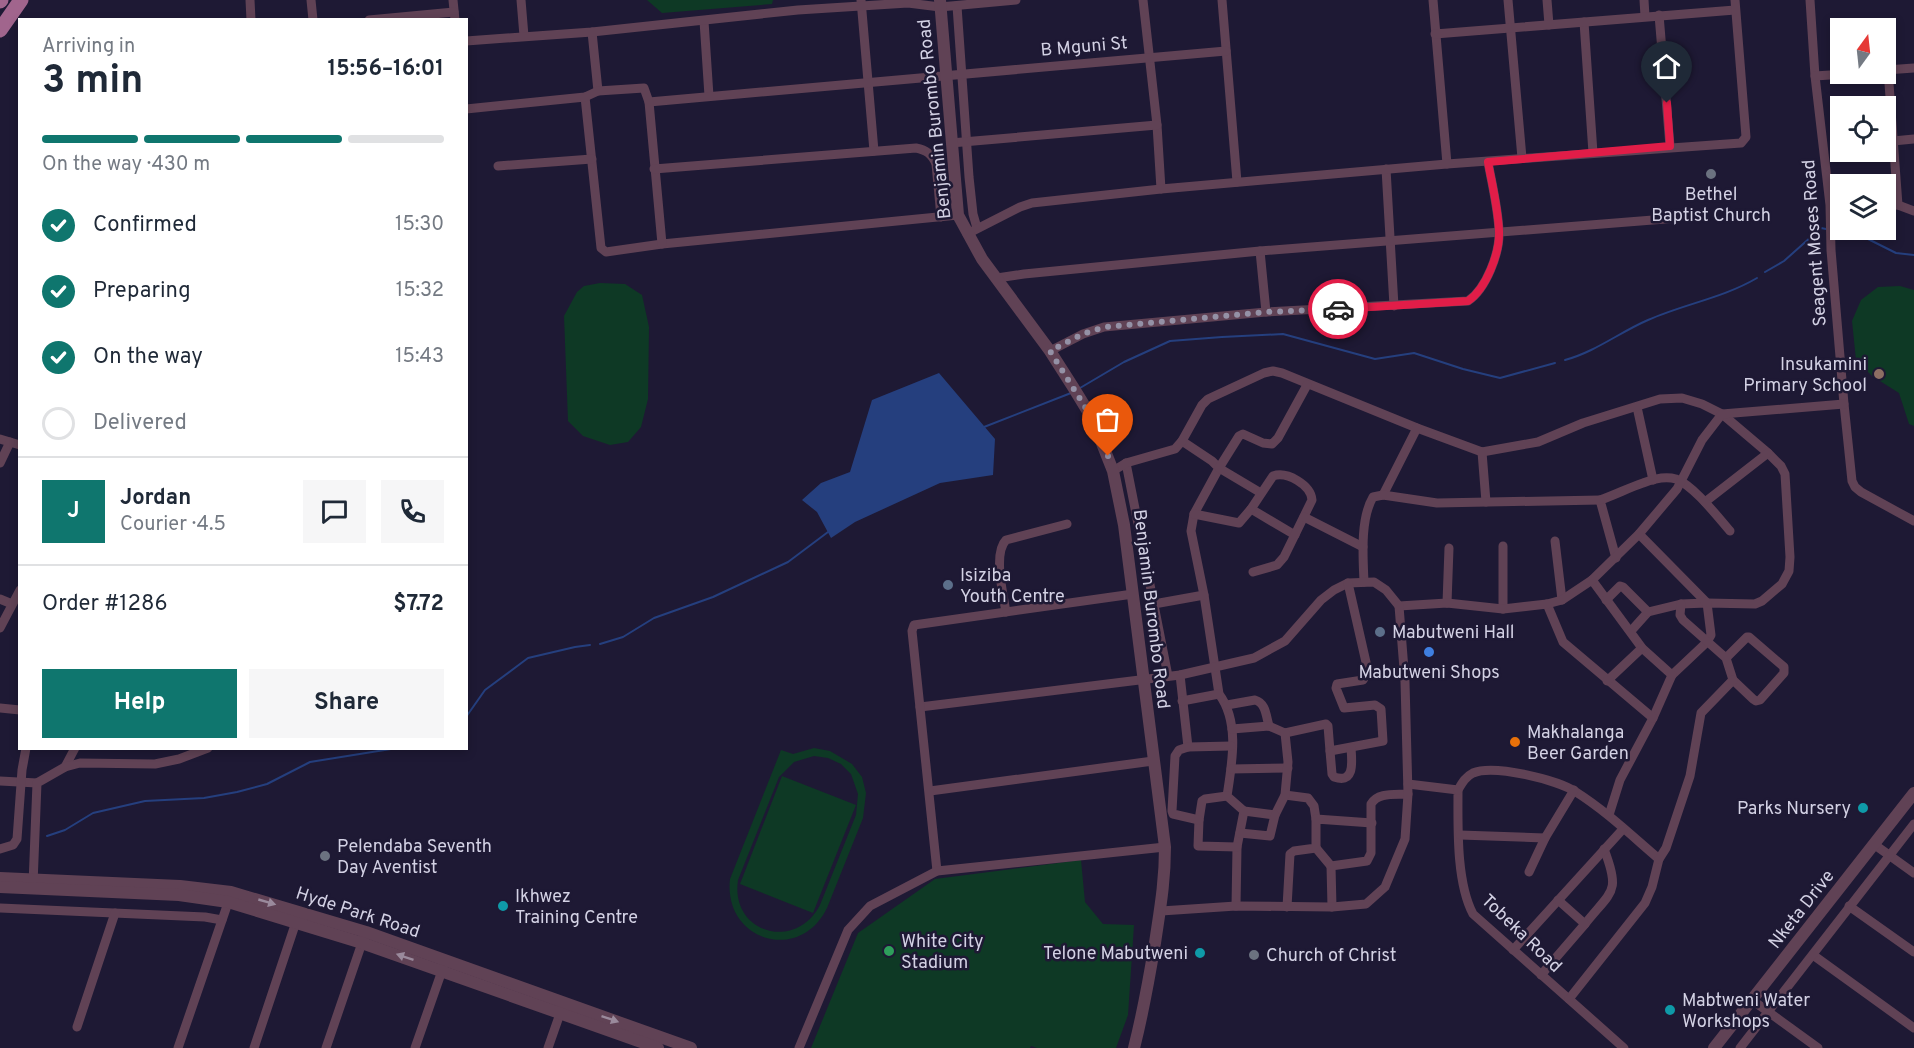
<!DOCTYPE html>
<html lang="en">
<head>
<meta charset="utf-8">
<style>
	:root { --surface:#fff; --page:#f6f6f7; --text:#1f2937; --muted:#747a83; --line:#e0e1e3; --accent:#0f766e }
	body { margin:0; font-family:Overpass,sans-serif; background:var(--page); color:var(--text); height:100vh; display:flex; flex-direction:column; font-size:22px; white-space:nowrap }
	* { box-sizing:border-box; margin:0 }
	p { font-size:20px; color:var(--muted) }
	.icon { flex:none; width:33px; height:33px; fill:none; stroke:currentColor; stroke-width:2; stroke-linecap:round; stroke-linejoin:round }
	.map { position:relative; flex:1; overflow:hidden }
	.sheet { position:absolute; left:18px; top:18px; width:450px; height:732px; display:flex; flex-direction:column; background:var(--surface); border-radius:0px; box-shadow:0 3px 9px #0003 }
	.sheet>* { flex:none }
	.needle { width:39px; rotate:15deg }
	.controls { position:absolute; left:1830px; top:18px; display:grid; gap:12px }
	.controls a { display:grid; place-items:center; width:66px; height:66px; border-radius:0px; background:var(--surface); box-shadow:0 3px 9px #0003; font-size:30px }
	.pin { position:absolute; display:grid; place-items:center; width:51px; height:51px; color:#fff; margin:-62px -26px; border-radius:50% 50% 50% 0; rotate:-45deg; box-shadow:0 0 6px #0007 }
	.pin .icon { rotate:45deg }
	.courier { position:absolute; display:grid; place-items:center; width:60px; height:60px; margin:-30px; border:4px solid #e11d48; border-radius:50%; background:#fff; color:#222; box-shadow:0 2px 8px #0007 }
	.headline em { font-style:normal; font-weight:700 }
	.headline div { display:flex; flex-direction:column-reverse }
	.headline { display:flex; align-items:center; justify-content:space-between; height:102px; padding:0 24px }
	h1 { font-size:39px; font-weight:700; line-height:45px }
	.bar { display:grid; grid-template-columns:repeat(4,1fr); gap:9px 6px; align-content:center; height:72px; padding:0 24px }
	.bar i { height:8px; border-radius:4px; background:var(--line) }
	.bar .current { background:var(--accent) }
	.bar p { grid-column:span 4 }
	.line { display:flex; align-items:center; gap:15px; padding:0 24px; border-top:2px solid var(--line) }
	.line div { flex:1 }
	.round { display:grid; place-items:center; flex:none; width:63px; height:63px; border-radius:0px; background:var(--page) }
	ol { padding:0 24px; list-style:none }
	li { display:flex; align-items:center; gap:18px; height:66px }
	li p { margin-inline-start:auto }
	li .icon { padding:6px; border-radius:50%; background:var(--accent); color:#fff; stroke-width:4 }
	li:last-child { color:var(--muted) }
	li i { width:33px; height:33px; border:3px solid var(--line); border-radius:50% }
	.cta { display:flex; gap:12px; margin-top:auto; padding:12px 24px }
	.cta a { flex:1; height:69px; border-radius:0px; background:var(--accent); color:#fff; font-size:24px; font-weight:700; line-height:69px; text-align:center }
	.cta a+a { background:var(--page); color:var(--text) }
	.map>svg:first-child { display:block }
	.green { fill:#0e3925; fill-rule:evenodd }
	.water { fill:#253f7e }
	.lines { fill:none; stroke-linecap:round; stroke-linejoin:round }
	.stream { stroke:#253f7e; stroke-width:2 }
	.minor { stroke:#604255; stroke-width:9 }
	.tertiary { stroke:#604255; stroke-width:12 }
	.primary { stroke:#a1658d; stroke-width:15 }
	.oneway { fill:#9a8a9c }
	.done { stroke:#9491a6; stroke-width:6; stroke-dasharray:0 10.8 }
	.route { stroke:#e11d48; stroke-width:8 }
	.worship-dot { fill:#6b7280; stroke:#1e1934; stroke-width:2 }
	.education-dot { fill:#8d6e63; stroke:#1e1934; stroke-width:2 }
	.service-dot { fill:#5c6f8a; stroke:#1e1934; stroke-width:2 }
	.shop-dot { fill:#3f7fe0; stroke:#1e1934; stroke-width:2 }
	.food-dot { fill:#e8710a; stroke:#1e1934; stroke-width:2 }
	.culture-dot { fill:#0f9aa8; stroke:#1e1934; stroke-width:2 }
	.leisure-dot { fill:#2e9e5b; stroke:#1e1934; stroke-width:2 }
	.labels { text-anchor:middle; stroke-width:5; stroke-linejoin:round; paint-order:stroke }
	.street-label { font-size:18px; fill:#d3d1e4; stroke:#1e1934 }
	.poi-label { font-size:18px; fill:#d3d1e4; stroke:#1e1934; text-anchor:start }
</style>
</head>
<body>
<div class="map">
<svg width="1914" height="1048" viewBox="0 0 1914 1048">
	<rect width="100%" height="100%" fill="#1e1934"/>
	<g class="green">
		<polygon points="647,0 773,0 772,4 662,13"/>
		<polygon points="600,283 625,284 642,295 649,327 648,399 641,427 628,442 610,445 583,436 568,421 564,316 577,292 584,286"/>
		<polygon points="1900,286 1914,290 1914,426 1909,424 1899,393 1872,376 1856,360 1852,321 1861,300 1878,287"/>
		<path d="M814,748L830,751L852,764L862,777L866,793L863,818L827,908C800,964 723,941 730,879L781,750L793,754ZM814,756L828,758L841,764L851,774L858,794L856,815L820,905C796,952 730,933 738,880L779,777L794,762Z"/>
		<polygon points="782,776 856,805 813,913 740,884"/>
		<polygon points="1081,860 1085,902 1103,924 1134,925 1128,1015 1116,1048 1037,1048 1031,1046 1030,1048 811,1048 858,933 935,879"/>
	</g>
	<polygon class="water" points="939,373 995,439 993,475 940,483 855,522 831,538 817,512 802,500 821,483 850,472 872,400"/>
	<g class="lines">
		<g class="stream">
			<polyline points="1835,230 1852,231 1896,253 1914,255"/>
			<polyline points="1765,272 1784,261 1821,228 1826,229"/>
			<path d="M1565,360C1595,352 1620,332 1648,320C1684,304 1723,298 1757,278"/>
			<polyline points="1080,388 1124,362 1170,341 1222,337 1283,334 1375,359 1414,353 1463,369 1500,378 1555,363"/>
			<polyline points="984,427 1071,393"/>
			<polyline points="600,644 623,637 654,618 713,597 788,562 828,532"/>
			<polyline points="466,717 485,690 528,658 575,647 590,645"/>
			<polyline points="47,836 65,830 93,813 145,801 204,798 237,792 267,784 310,762 397,748"/>
		</g>
		<g class="minor">
			<polyline points="250,0 251,20"/>
			<polyline points="311,0 313,20"/>
			<polyline points="453,0 455,20"/>
			<polyline points="521,0 524,36"/>
			<polyline points="861,0 874,151"/>
			<polyline points="1143,0 1157,125 1161,189"/>
			<polyline points="1222,0 1237,182"/>
			<polyline points="1433,0 1447,164"/>
			<polyline points="1508,0 1522,158"/>
			<polyline points="1547,0 1549,25"/>
			<polyline points="1644,0 1645,16"/>
			<polyline points="1810,0 1815,76 1830,205 1831,250 1844,404 1852,481 1855,487 1861,492 1914,521"/>
			<polyline points="957,6 969,177 973,214 977,228"/>
			<polyline points="1659,15 1670,146"/>
			<polyline points="369,20 454,12"/>
			<polyline points="704,21 709,96"/>
			<polyline points="1584,22 1593,153"/>
			<polyline points="592,32 598,91"/>
			<polyline points="1435,34 1735,10"/>
			<polyline points="466,41 592,32 798,10 908,3 940,7 1016,0"/>
			<polyline points="1886,70 1914,68"/>
			<polyline points="1888,70 1898,205"/>
			<polyline points="1815,76 1845,74"/>
			<polyline points="585,97 601,248 606,252 662,244 958,215"/>
			<polyline points="649,102 1226,51"/>
			<polyline points="466,109 585,97 598,91 644,88 649,102 662,244"/>
			<polyline points="1893,141 1914,139"/>
			<polyline points="951,143 1157,125"/>
			<polyline points="498,166 592,159"/>
			<path d="M654,169L916,148C926,150 932,154 936,164L941,217"/>
			<polyline points="1386,169 1394,306"/>
			<polyline points="1886,205 1898,205 1914,211"/>
			<polyline points="967,234 1020,207 1032,203 1161,189 1447,164 1741,143 1746,137 1735,0"/>
			<polyline points="1260,251 1266,312"/>
			<polyline points="997,278 1024,274 1260,251 1678,218"/>
			<path d="M1050,351L1083,334L1104,327L1266,312L1468,301C1486,289 1500,253 1499,231C1498,208 1492,184 1488,162"/>
			<polyline points="1637,407 1653,480"/>
			<polyline points="0,439 20,445"/>
			<path d="M1182,441L1212,461L1219,468L1194,514L1191,531L1204,595L1219,694C1240,722 1232,763 1227,796L1244,811L1237,847L1236,906"/>
			<polyline points="1482,452 1486,502"/>
			<polyline points="0,463 10,442"/>
			<polyline points="1126,463 1168,676"/>
			<polyline points="1113,471 1126,463 1175,449 1182,441 1202,405 1208,399 1264,373 1273,371 1282,373 1417,428 1482,452 1538,442 1583,423 1660,399 1682,398 1702,404 1722,414 1768,453 1781,466 1785,474 1790,557 1789,571 1782,584 1762,601 1755,604 1707,603 1681,604 1648,612 1631,631"/>
			<polyline points="1261,493 1219,468 1239,436 1243,434 1263,443 1272,444 1278,438 1307,385"/>
			<polyline points="1383,495 1417,428"/>
			<polyline points="1705,502 1768,453"/>
			<polyline points="1251,509 1295,535"/>
			<path d="M1194,514L1239,523L1251,509L1273,476C1287,471 1311,485 1312,500L1284,557L1277,565L1253,572"/>
			<polyline points="1304,517 1363,547"/>
			<polyline points="1639,534 1707,603 1711,635 1707,642 1672,675"/>
			<polyline points="1555,541 1562,600"/>
			<path d="M1616,558L1600,500C1615,495 1628,488 1643,483C1653,479 1666,476 1676,479C1694,486 1717,516 1730,531"/>
			<polyline points="1592,580 1642,648 1672,675 1653,718 1620,780 1609,815"/>
			<path d="M1364,582C1363,557 1360,519 1373,497L1383,495L1437,503L1600,500"/>
			<polyline points="0,599 12,604"/>
			<polyline points="1606,600 1620,586 1623,587 1648,612"/>
			<polyline points="1447,603 1449,548"/>
			<polyline points="1154,604 1204,595"/>
			<polyline points="1547,604 1563,642 1653,718"/>
			<polyline points="1681,604 1680,615 1683,620 1726,658 1733,680 1753,699 1756,701 1760,700 1784,673 1784,667 1749,637 1747,637 1726,658"/>
			<polyline points="1503,609 1503,546"/>
			<path d="M1006,612C1003,594 993,553 1006,540L1067,524"/>
			<polyline points="0,628 20,590"/>
			<polyline points="1180,675 1188,747"/>
			<polyline points="1607,681 1642,648"/>
			<polyline points="1182,701 1219,694"/>
			<path d="M1227,705L1255,700C1266,703 1266,716 1269,726"/>
			<polyline points="920,707 1180,675 1254,658 1285,641 1321,600 1334,590 1348,583 1374,582 1386,590 1399,606 1447,603 1503,609 1547,604 1562,600 1592,580 1639,534 1677,489 1702,440 1722,414 1844,404"/>
			<polyline points="0,708 20,710"/>
			<polyline points="1232,729 1269,726 1285,733 1326,724 1328,726 1330,751 1383,741 1381,709 1375,705 1344,708 1336,688 1337,684 1363,680 1368,671 1348,583"/>
			<path d="M1330,751L1332,774L1334,777C1355,784 1352,762 1351,748"/>
			<polyline points="65,767 75,748"/>
			<polyline points="1231,769 1288,768"/>
			<polyline points="0,781 37,783"/>
			<path d="M1408,784L1458,790C1458,826 1456,882 1473,914L1624,1048"/>
			<path d="M1458,790C1462,783 1465,777 1473,773C1494,764 1558,780 1576,792C1606,811 1632,836 1659,859L1652,887L1645,903L1569,999"/>
			<polyline points="930,791 1153,761"/>
			<polyline points="1285,795 1308,798 1314,806 1316,819"/>
			<polyline points="1227,796 1205,799 1202,801 1199,820 1198,846 1237,847"/>
			<polyline points="1244,811 1275,815 1285,795 1288,762 1285,733"/>
			<polyline points="1199,820 1173,814 1172,811 1175,756 1179,750 1188,747 1231,746"/>
			<polyline points="1240,833 1270,836 1275,815"/>
			<polyline points="1460,835 1545,838"/>
			<polyline points="1875,845 1914,873"/>
			<polyline points="1316,848 1331,866"/>
			<polyline points="0,849 13,845 17,839 22,770 26,748"/>
			<polyline points="1659,859 1666,848 1690,776 1701,713 1733,680"/>
			<polyline points="937,871 912,631 914,625 1133,594"/>
			<polyline points="1529,872 1545,838 1574,790"/>
			<polyline points="33,884 37,783 65,767 80,763 155,764 179,759 208,748"/>
			<polyline points="1849,906 1914,952"/>
			<polyline points="1287,907 1290,854 1294,851 1316,848 1316,819 1372,823"/>
			<path d="M1332,907L1331,866L1367,861L1371,853V804C1378,792 1395,795 1408,794"/>
			<polyline points="0,908 205,917 222,920"/>
			<polyline points="1161,911 1236,906 1332,907 1366,904 1385,887 1405,839 1408,794 1405,682 1399,606"/>
			<path d="M1585,924C1612,890 1621,893 1604,849"/>
			<polyline points="1513,950 1623,829"/>
			<polyline points="1813,955 1914,1028"/>
			<polyline points="1541,975 1585,924 1558,900"/>
			<polyline points="1752,1000 1818,1048"/>
			<polyline points="77,1027 115,913"/>
			<polyline points="178,1048 230,897"/>
			<polyline points="254,1048 298,916"/>
			<polyline points="326,1048 364,937"/>
			<polyline points="415,1048 444,965"/>
			<polyline points="548,1048 562,1008"/>
			<polyline points="799,1048 848,930 870,906 937,871 1165,847"/>
			<polyline points="1740,1048 1914,824"/>
		</g>
		<g class="tertiary">
			<path d="M940,0L958,215L982,259L1050,351L1073,387L1092,418L1113,471L1124,525L1165,847C1165,882 1160,909 1155,943C1149,979 1143,1013 1134,1048"/>
			<polyline points="0,878 180,886 231,892 366,932 691,1048"/>
			<polyline points="0,887 179,895 228,902 362,943 658,1048"/>
			<polyline points="1714,1048 1914,793"/>
		</g>
		<g class="primary">
			<polyline points="0,1 1,0"/>
			<polyline points="0,30 21,0"/>
		</g>
	</g>
	<defs><path id="oneway-solid" d="M-6-.8H1V-3.2L6.5 0L1 3.2V.8H-6Z" transform="scale(1.5)"/></defs>
	<g class="oneway">
		<use href="#oneway-solid" transform="translate(267 902) rotate(16)"/>
		<use href="#oneway-solid" transform="translate(405 957) rotate(-161)"/>
		<use href="#oneway-solid" transform="translate(610 1019) rotate(19)"/>
	</g>
	<g class="lines">
		<polyline class="done" points="1108,456 1092,418 1050,351 1083,334 1104,327 1266,312 1338,309"/>
		<path class="route" d="M1338,309L1468,301C1486,289 1500,253 1499,231C1498,208 1492,184 1488,162L1670,146L1667,103"/>
	</g>
	<g class="worship-dot">
		<circle cx="1711" cy="174" r="6"/>
		<circle cx="325" cy="856" r="6"/>
		<circle cx="1254" cy="955" r="6"/>
	</g>
	<circle class="education-dot" cx="1879" cy="374" r="6"/>
	<g class="service-dot">
		<circle cx="948" cy="585" r="6"/>
		<circle cx="1380" cy="632" r="6"/>
	</g>
	<circle class="shop-dot" cx="1429" cy="652" r="6"/>
	<circle class="food-dot" cx="1515" cy="742" r="6"/>
	<g class="culture-dot">
		<circle cx="1863" cy="808" r="6"/>
		<circle cx="503" cy="906" r="6"/>
		<circle cx="1200" cy="953" r="6"/>
		<circle cx="1670" cy="1010" r="6"/>
	</g>
	<circle class="leisure-dot" cx="889" cy="951" r="6"/>
	<g class="labels">
		<g class="street-label">
			<text transform="translate(1084 46) rotate(-5)" y="6">B Mguni St</text>
			<text transform="translate(934 119) rotate(-96)" y="6">Benjamin Burombo Road</text>
			<text transform="translate(1814 243) rotate(-94)" y="6">Seagent Moses Road</text>
			<text transform="translate(1152 609) rotate(83)" y="6">Benjamin Burombo Road</text>
			<text transform="translate(1801 909) rotate(-52)" y="6">Nketa Drive</text>
			<text transform="translate(358 912) rotate(18)" y="6">Hyde Park Road</text>
			<text transform="translate(1522 933) rotate(44)" y="6">Tobeka Road</text>
		</g>
		<g class="poi-label">
			<text x="1711" y="200" text-anchor="middle">Bethel<tspan x="1711" dy="21">Baptist Church</tspan></text>
			<text x="1867" y="370" text-anchor="end">Insukamini<tspan x="1867" dy="21">Primary School</tspan></text>
			<text x="960" y="581">Isiziba<tspan x="960" dy="21">Youth Centre</tspan></text>
			<text x="1392" y="638">Mabutweni Hall</text>
			<text x="1429" y="678" text-anchor="middle">Mabutweni Shops</text>
			<text x="1527" y="738">Makhalanga<tspan x="1527" dy="21">Beer Garden</tspan></text>
			<text x="1851" y="814" text-anchor="end">Parks Nursery</text>
			<text x="337" y="852">Pelendaba Seventh<tspan x="337" dy="21">Day Aventist</tspan></text>
			<text x="515" y="902">Ikhwez<tspan x="515" dy="21">Training Centre</tspan></text>
			<text x="901" y="947">White City<tspan x="901" dy="21">Stadium</tspan></text>
			<text x="1188" y="959" text-anchor="end">Telone Mabutweni</text>
			<text x="1266" y="961">Church of Christ</text>
			<text x="1682" y="1006">Mabtweni Water<tspan x="1682" dy="21">Workshops</tspan></text>
		</g>
	</g>
</svg>
<div class="controls">
<a><svg class="needle" viewBox="-14 -14 28 28"><path d="M0-13l5 13h-10z" fill="#e53935"/><path d="M0 13l5-13h-10z" fill="#747a83"/></svg></a>
<a><svg class="icon" aria-label="locate" viewBox="0 0 24 24"><circle cx="12" cy="12" r="6"/><path d="M12 2v4M12 18v4M2 12h4M18 12h4"/></svg></a>
<a><svg class="icon" aria-label="layers" viewBox="0 0 24 24"><path d="M12 4l9 5-9 5-9-5zM3 14l9 5 9-5"/></svg></a>
</div>
<div class="pin" style="left:1108px;top:456px;background:#ea580c"><svg class="icon" aria-label="bag" viewBox="0 0 24 24"><path d="M5 8h14l-1 12H6zM9 8a3 3 0 0 1 6 0"/></svg></div>
<div class="pin" style="left:1667px;top:103px;background:#1f2937"><svg class="icon" aria-label="home" viewBox="0 0 24 24"><path d="M3 11l9-7 9 7M6 9v11h12V9"/></svg></div>
<div class="courier" style="left:1338px;top:309px"><svg class="icon" aria-label="car" viewBox="0 0 24 24"><path d="M5 17H2v-5l4-1 3-4h7l3 4 3 1v5h-3M9 17h6M6 11h13"/><circle cx="7" cy="17" r="2"/><circle cx="17" cy="17" r="2"/></svg></div>
<section class="sheet">
<div class="headline"><div><h1>3 min</h1><p>Arriving in</p></div><em>15:56–16:01</em></div>
<div class="bar"><i class="current"></i><i class="current"></i><i class="current"></i><i></i><p>On the way · 430 m</p></div>
<ol>
<li><svg class="icon" aria-label="check" viewBox="0 0 24 24"><path d="M5 12l5 5 9-10"/></svg>Confirmed<p>15:30</p></li>
<li><svg class="icon" aria-label="check" viewBox="0 0 24 24"><path d="M5 12l5 5 9-10"/></svg>Preparing<p>15:32</p></li>
<li><svg class="icon" aria-label="check" viewBox="0 0 24 24"><path d="M5 12l5 5 9-10"/></svg>On the way<p>15:43</p></li>
<li><i></i>Delivered</li>
</ol>
<div class="line" style="height:108px"><b class="round" style="background:var(--accent);color:#fff">J</b><div><b>Jordan</b><p>Courier · 4.5</p></div><a class="round"><svg class="icon" aria-label="chat" viewBox="0 0 24 24"><path d="M4 5h16v11H9l-5 4z"/></svg></a><a class="round"><svg class="icon" aria-label="phone" viewBox="0 0 24 24"><path d="M5 4h4l2 5-3 2q2 4 5 5l2-3 5 2v4C11 20 4 13 5 4z"/></svg></a></div>
<div class="line" style="height:78px"><div>Order #1286</div><b>$7.72</b></div>
<div class="cta"><a>Help</a><a>Share</a></div>
</section>
</div>
</body>
</html>
